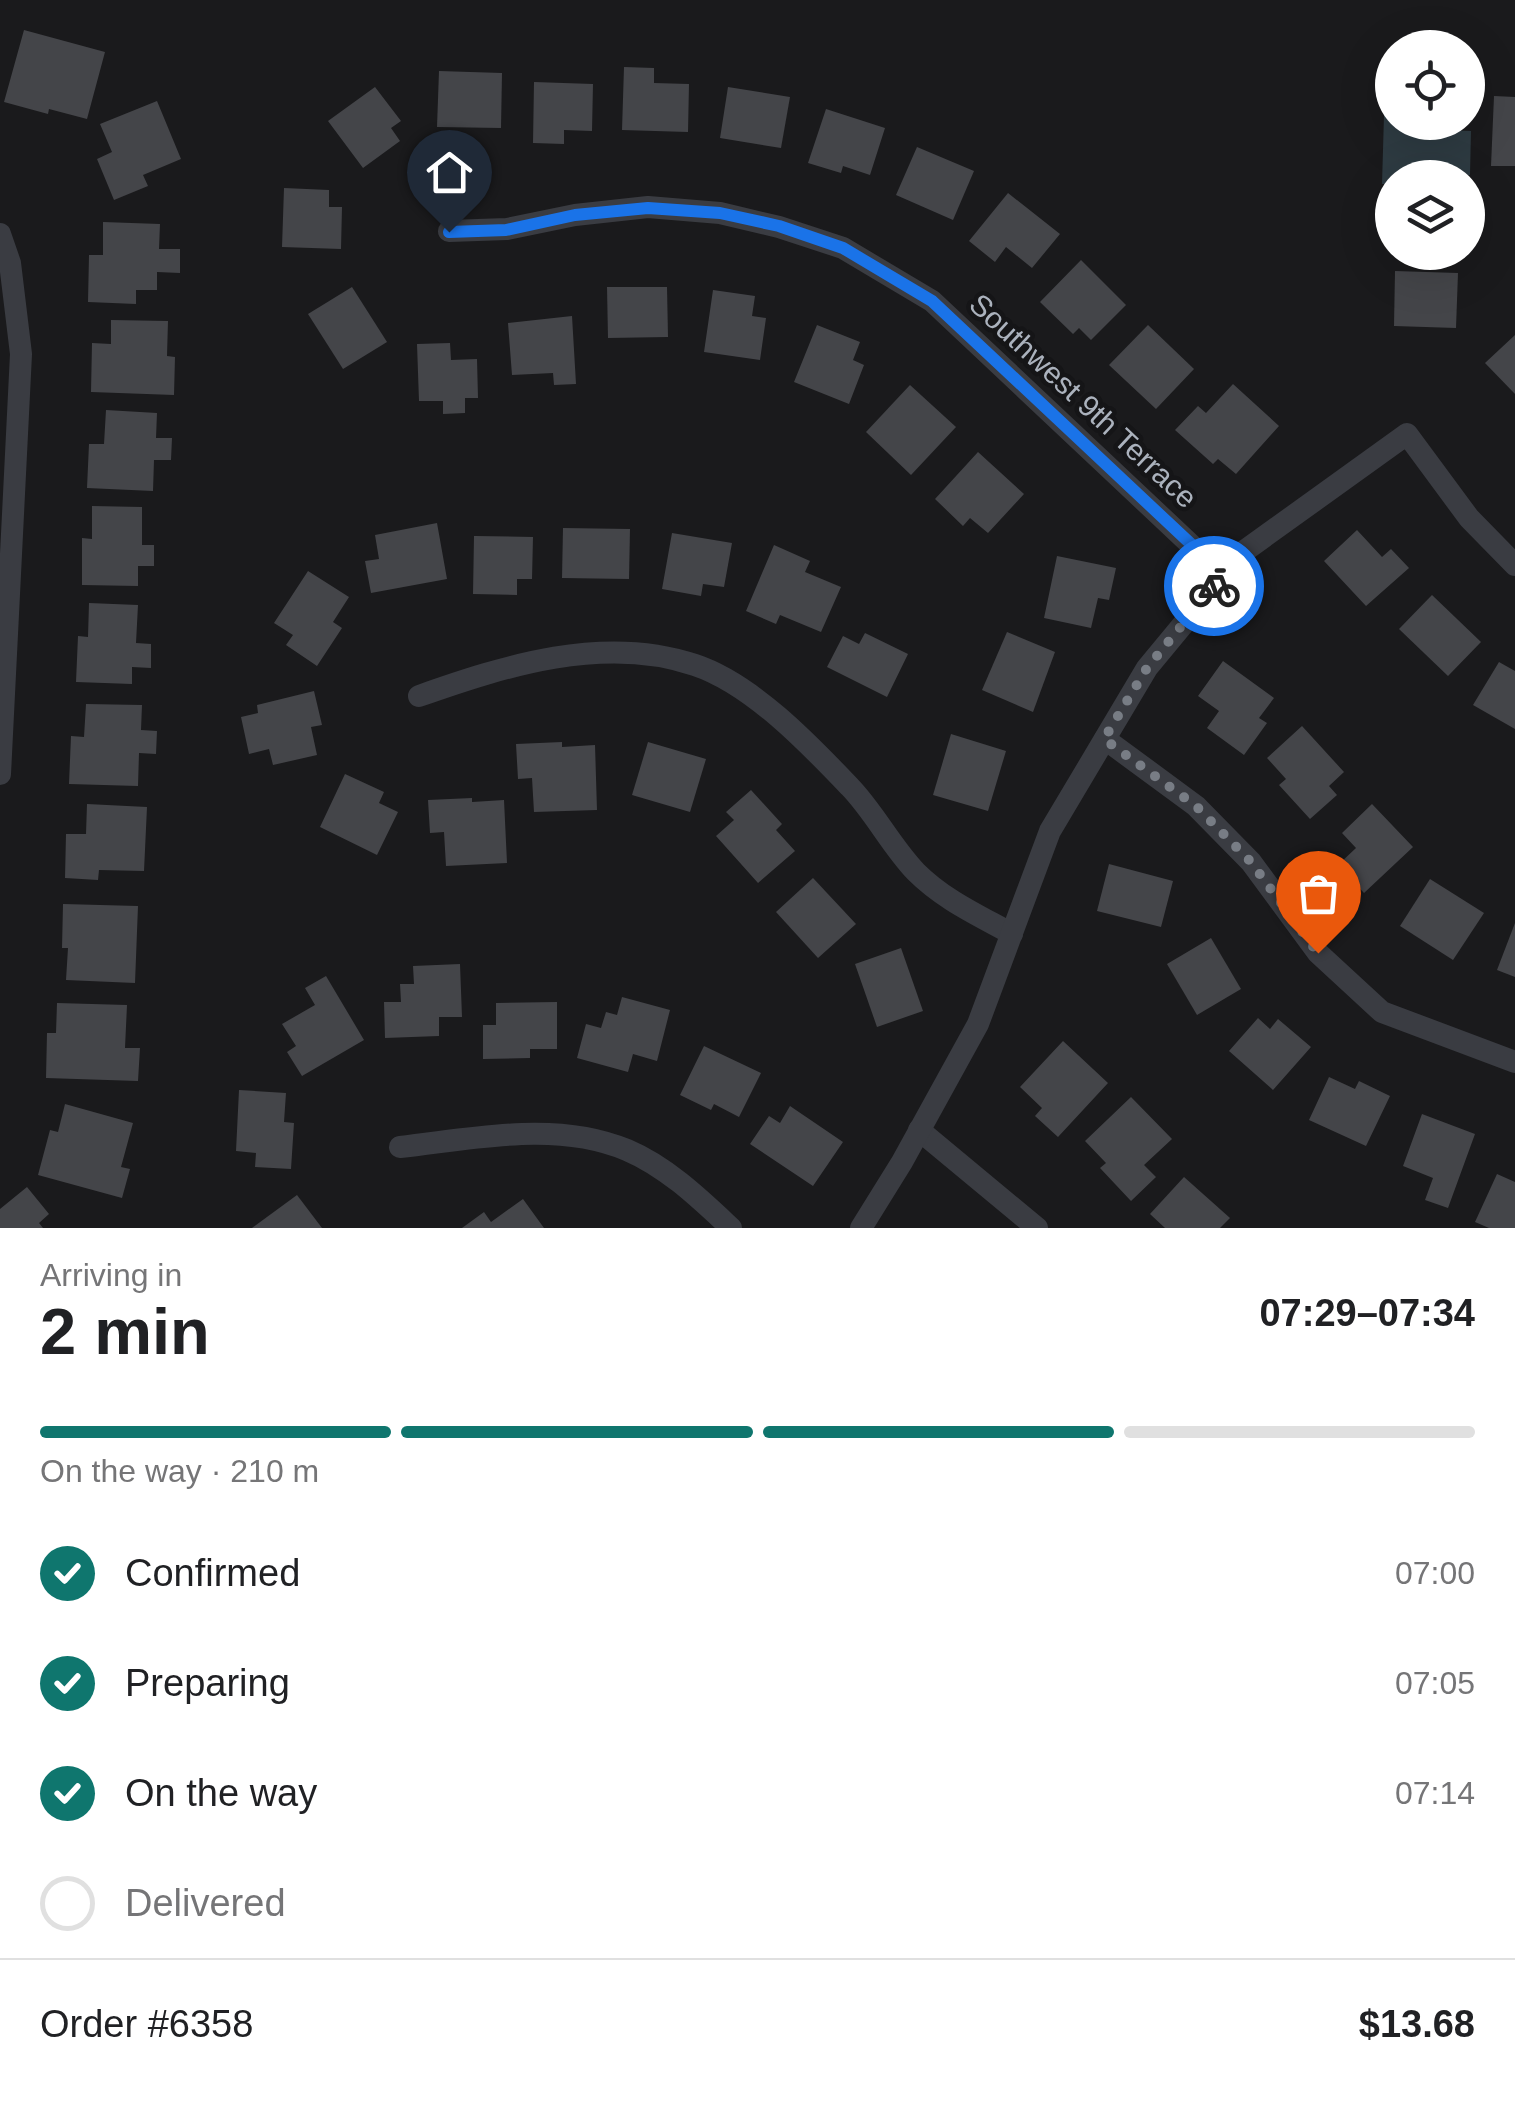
<!DOCTYPE html>
<html lang="en">
<head>
<meta charset="utf-8">
<style>
	:root { --surface:#fff; --page:#f2f2f2; --text:#202124; --muted:#757577; --line:#e0e0e0; --accent:#0f766e }
	body { margin:0; font-family:Arial,sans-serif; background:var(--page); color:var(--text); height:100vh; display:flex; flex-direction:column; font-size:38px; white-space:nowrap }
	* { box-sizing:border-box; margin:0 }
	p { font-size:32px; color:var(--muted) }
	.icon { flex:none; width:55px; height:55px; fill:none; stroke:currentColor; stroke-width:2; stroke-linecap:round; stroke-linejoin:round }
	.map { position:relative; height:1228px; overflow:hidden }
	.side { display:flex; flex-direction:column; background:var(--surface); flex:1 }
	.side>* { flex:none }
	.buttons { position:absolute; left:1375px; top:30px; display:grid; gap:20px }
	.buttons a { display:grid; place-items:center; width:110px; height:110px; border-radius:50%; background:var(--surface); box-shadow:0 10px 40px #0002; font-size:50px }
	.pin { position:absolute; display:grid; place-items:center; width:85px; height:85px; color:#fff; margin:-102px -42px; border-radius:50% 50% 50% 0; rotate:-45deg; box-shadow:0 0 10px #0007 }
	.pin .icon { rotate:45deg }
	.courier { position:absolute; display:grid; place-items:center; width:100px; height:100px; margin:-50px; border:8px solid #1a73e8; border-radius:50%; background:#fff; color:#222; box-shadow:0 2px 12px #0007 }
	.head em { font-style:normal; font-weight:700 }
	.head div { display:flex; flex-direction:column-reverse }
	.head { display:flex; align-items:center; justify-content:space-between; height:170px; padding:0 40px }
	h1 { font-size:65px; font-weight:700; line-height:75px }
	.bar { display:grid; grid-template-columns:repeat(4,1fr); gap:15px 10px; align-content:center; height:120px; padding:0 40px }
	.bar i { height:12px; border-radius:8px; background:var(--line) }
	.bar .selected { background:var(--accent) }
	.bar p { grid-column:span 4 }
	.line { display:flex; align-items:center; gap:25px; padding:0 40px; border-top:2px solid var(--line) }
	.line div { flex:1 }
	ol { padding:0 40px; list-style:none }
	li { display:flex; align-items:center; gap:30px; height:110px }
	li p { margin-inline-start:auto }
	li .icon { padding:10px; border-radius:50%; background:var(--accent); color:#fff; stroke-width:4 }
	li:last-child { color:var(--muted) }
	li i { width:55px; height:55px; border:5px solid var(--line); border-radius:50% }
	.map>svg:first-child { display:block }
	.water { fill:#2e3b42 }
	.building { fill:#444549 }
	.lines { fill:none; stroke-linecap:round; stroke-linejoin:round }
	.minor { stroke:#3a3c42; stroke-width:22 }
	.done { stroke:#787d85; stroke-width:10; stroke-dasharray:0 18 }
	.route { stroke:#1a73e8; stroke-width:12 }
	.labels { text-anchor:middle; stroke-width:9; stroke-linejoin:round; paint-order:stroke }
	.street-label { font-size:30px; fill:#abb2bd; stroke:#151517 }
</style>
</head>
<body>
<div class="map">
<svg width="1515" height="1228" viewBox="0 0 1515 1228">
	<rect width="100%" height="100%" fill="#1a1a1c"/>
	<polygon class="water" points="1385,81 1392,81 1392,122 1446,123 1446,130 1471,131 1470,175 1392,178 1392,184 1382,184"/>
	<g class="building">
		<polygon points="24,30 105,52 87,119 49,109 48,114 4,102"/>
		<polygon points="624,67 654,68 654,83 689,84 688,132 622,130"/>
		<polygon points="439,71 502,73 501,128 437,127"/>
		<polygon points="534,82 593,84 592,131 564,130 564,144 533,143"/>
		<polygon points="375,87 401,121 391,128 400,141 363,168 328,121"/>
		<polygon points="728,87 790,97 781,148 720,138"/>
		<polygon points="1494,96 1515,97 1515,166 1491,166"/>
		<polygon points="157,101 181,159 143,175 148,186 114,200 97,159 112,152 100,124"/>
		<polygon points="826,109 885,128 870,175 843,166 841,173 808,163"/>
		<polygon points="917,147 974,171 953,220 896,195"/>
		<polygon points="284,188 329,190 329,207 342,207 341,249 282,247"/>
		<polygon points="1008,193 1060,234 1032,268 1006,247 995,262 969,241"/>
		<polygon points="103,222 160,224 159,249 180,249 180,273 157,272 157,290 136,290 136,304 88,302 89,255 103,255"/>
		<polygon points="1081,260 1126,305 1091,340 1079,328 1073,334 1040,302"/>
		<polygon points="1395,271 1458,273 1456,328 1394,326"/>
		<polygon points="352,287 387,342 343,369 308,314"/>
		<polygon points="607,287 667,287 668,337 608,338"/>
		<polygon points="713,290 755,296 752,316 766,318 760,360 704,352"/>
		<polygon points="572,316 576,384 554,385 553,373 512,375 508,323"/>
		<polygon points="111,320 168,321 167,356 175,357 174,395 91,392 92,343 111,344"/>
		<polygon points="817,325 860,342 853,360 864,365 849,404 794,382"/>
		<polygon points="1148,325 1194,369 1156,409 1109,365"/>
		<polygon points="1515,335 1515,394 1485,363"/>
		<polygon points="450,343 451,360 477,359 478,398 465,398 465,413 443,414 443,401 419,401 417,344"/>
		<polygon points="1233,384 1279,426 1236,474 1218,459 1213,464 1175,430 1198,406 1206,413"/>
		<polygon points="910,385 956,427 911,475 866,432"/>
		<polygon points="106,410 157,413 156,438 172,438 171,460 154,460 153,491 87,488 89,444 104,444"/>
		<polygon points="978,452 1024,494 988,533 970,518 963,526 935,499"/>
		<polygon points="92,506 142,507 142,545 154,545 154,566 138,566 138,586 82,585 82,538 92,539"/>
		<polygon points="437,523 447,579 371,593 365,561 379,559 375,535"/>
		<polygon points="563,528 630,529 629,579 562,578"/>
		<polygon points="1357,530 1382,557 1391,549 1409,568 1366,606 1324,561"/>
		<polygon points="672,533 732,543 724,587 703,584 701,596 662,589"/>
		<polygon points="474,536 533,537 532,579 517,579 517,595 473,594"/>
		<polygon points="774,545 810,561 805,572 841,587 821,632 780,615 776,624 746,611"/>
		<polygon points="1057,556 1116,568 1109,600 1098,598 1091,628 1044,618"/>
		<polygon points="308,571 349,597 333,622 342,628 317,666 286,645 293,635 274,623"/>
		<polygon points="1432,595 1481,642 1448,676 1399,629"/>
		<polygon points="89,603 138,605 136,643 151,644 151,668 132,667 132,684 76,682 78,636 88,637"/>
		<polygon points="1007,632 1055,652 1033,712 982,690"/>
		<polygon points="865,633 908,654 887,697 827,667 843,636 859,644"/>
		<polygon points="1223,661 1274,698 1259,718 1267,723 1244,755 1207,728 1219,711 1198,696"/>
		<polygon points="1499,662 1515,671 1515,729 1473,705"/>
		<polygon points="314,691 322,725 311,727 317,755 273,765 269,749 249,754 241,717 258,713 257,705"/>
		<polygon points="86,704 142,705 141,730 157,731 156,754 139,753 138,786 69,784 71,736 84,737"/>
		<polygon points="1302,726 1344,772 1329,786 1337,795 1310,819 1279,785 1286,779 1267,758"/>
		<polygon points="951,734 1006,751 988,811 933,795"/>
		<polygon points="562,742 562,747 595,745 597,810 534,812 532,778 518,779 516,744"/>
		<polygon points="648,742 706,759 690,812 632,795"/>
		<polygon points="345,774 384,792 379,803 398,812 377,855 320,827"/>
		<polygon points="751,790 782,824 776,830 795,851 758,883 716,836 734,820 726,812"/>
		<polygon points="472,798 472,802 504,800 507,863 446,866 444,832 430,833 428,800"/>
		<polygon points="87,804 147,807 144,871 99,870 98,880 65,878 66,834 86,834"/>
		<polygon points="1372,804 1413,847 1364,893 1338,865 1356,848 1342,833"/>
		<polygon points="1109,864 1173,881 1161,927 1097,911"/>
		<polygon points="813,878 856,924 818,958 776,912"/>
		<polygon points="1430,879 1484,913 1453,960 1400,926"/>
		<polygon points="63,904 138,906 135,983 66,980 68,948 62,948"/>
		<polygon points="1515,923 1515,977 1497,970"/>
		<polygon points="1211,938 1241,989 1197,1015 1167,964"/>
		<polygon points="901,948 923,1011 877,1027 855,964"/>
		<polygon points="460,964 462,1017 439,1017 439,1036 385,1038 384,1002 401,1002 400,984 414,984 413,966"/>
		<polygon points="326,976 364,1040 302,1076 287,1052 296,1046 282,1024 315,1005 305,988"/>
		<polygon points="622,997 670,1010 657,1061 633,1054 628,1072 577,1058 586,1024 601,1028 606,1012 617,1015"/>
		<polygon points="557,1002 557,1049 530,1049 530,1058 483,1059 483,1025 496,1025 496,1003"/>
		<polygon points="57,1003 127,1005 125,1048 140,1048 138,1081 46,1078 47,1033 56,1033"/>
		<polygon points="1258,1018 1270,1029 1278,1019 1311,1047 1273,1090 1229,1051"/>
		<polygon points="1063,1041 1108,1083 1058,1137 1035,1116 1042,1108 1020,1087"/>
		<polygon points="704,1046 761,1073 739,1117 714,1104 711,1110 680,1095"/>
		<polygon points="1329,1077 1355,1089 1359,1081 1390,1096 1366,1146 1309,1120"/>
		<polygon points="239,1090 286,1093 284,1122 294,1123 291,1169 255,1167 256,1153 236,1151"/>
		<polygon points="1131,1097 1172,1139 1144,1165 1156,1177 1131,1201 1100,1168 1106,1163 1085,1141"/>
		<polygon points="65,1104 133,1123 121,1167 130,1169 122,1198 38,1175 50,1130 58,1132"/>
		<polygon points="790,1106 843,1142 813,1186 750,1144 769,1116 780,1123"/>
		<polygon points="1422,1114 1475,1134 1448,1208 1425,1200 1433,1178 1403,1166"/>
		<polygon points="1497,1174 1515,1182 1515,1228 1489,1228 1475,1222"/>
		<polygon points="1184,1177 1230,1218 1220,1228 1165,1228 1150,1214"/>
		<polygon points="27,1187 49,1214 39,1223 43,1228 0,1228 0,1209"/>
		<polygon points="297,1195 322,1228 252,1228"/>
		<polygon points="523,1199 544,1228 462,1228 484,1212 491,1222"/>
	</g>
	<g class="lines">
		<g class="minor">
			<polyline points="449,231 507,229 575,215 648,207 720,213 779,227 843,248 932,301 1223,575"/>
			<polyline points="0,234 10,263 21,354 0,774"/>
			<path d="M419,696C504,666 604,634 695,665C752,684 809,744 850,787C875,813 891,846 916,872C944,900 978,915 1012,934"/>
			<polyline points="1105,739 1196,806 1251,862 1318,953 1382,1012 1515,1062"/>
			<polyline points="919,1130 1037,1228"/>
			<path d="M400,1147C473,1139 556,1120 627,1150C667,1167 700,1199 731,1228"/>
			<polyline points="861,1228 902,1162 978,1024 1050,831 1147,668 1243,552 1407,434 1469,518 1515,565"/>
		</g>
	</g>
	<g class="lines">
		<polyline class="done" points="1214,586 1147,668 1104,739 1196,806 1251,862 1318,953"/>
		<polyline class="route" points="449,232 506,230 575,215 648,208 720,213 779,226 843,248 932,301 1224,575 1214,586"/>
	</g>
	<g class="labels">
		<g class="street-label">
			<text transform="translate(1083 401) rotate(43)" y="10">Southwest 9th Terrace</text>
		</g>
	</g>
</svg>
<div class="buttons">
<a><svg class="icon" aria-label="locate" viewBox="0 0 24 24"><circle cx="12" cy="12" r="6"/><path d="M12 2v4M12 18v4M2 12h4M18 12h4"/></svg></a>
<a><svg class="icon" aria-label="layers" viewBox="0 0 24 24"><path d="M12 4l9 5-9 5-9-5zM3 14l9 5 9-5"/></svg></a>
</div>
<div class="pin" style="left:1318px;top:953px;background:#ea580c"><svg class="icon" aria-label="bag" viewBox="0 0 24 24"><path d="M5 8h14l-1 12H6zM9 8a3 3 0 0 1 6 0"/></svg></div>
<div class="pin" style="left:449px;top:232px;background:#1f2937"><svg class="icon" aria-label="home" viewBox="0 0 24 24"><path d="M3 11l9-7 9 7M6 9v11h12V9"/></svg></div>
<div class="courier" style="left:1214px;top:586px"><svg class="icon" aria-label="bike" viewBox="0 0 24 24"><circle cx="6" cy="16" r="4"/><circle cx="18" cy="16" r="4"/><path d="M6 16l4-8h5l3 8M10 8l3 8H6M13 5h3"/></svg></div>
</div>
<section class="side">
<div class="head"><div><h1>2 min</h1><p>Arriving in</p></div><em>07:29–07:34</em></div>
<div class="bar"><i class="selected"></i><i class="selected"></i><i class="selected"></i><i></i><p>On the way · 210 m</p></div>
<ol>
<li><svg class="icon" aria-label="check" viewBox="0 0 24 24"><path d="M5 12l5 5 9-10"/></svg>Confirmed<p>07:00</p></li>
<li><svg class="icon" aria-label="check" viewBox="0 0 24 24"><path d="M5 12l5 5 9-10"/></svg>Preparing<p>07:05</p></li>
<li><svg class="icon" aria-label="check" viewBox="0 0 24 24"><path d="M5 12l5 5 9-10"/></svg>On the way<p>07:14</p></li>
<li><i></i>Delivered</li>
</ol>
<div class="line" style="height:130px"><div>Order #6358</div><b>$13.68</b></div>
</section>
</body>
</html>
